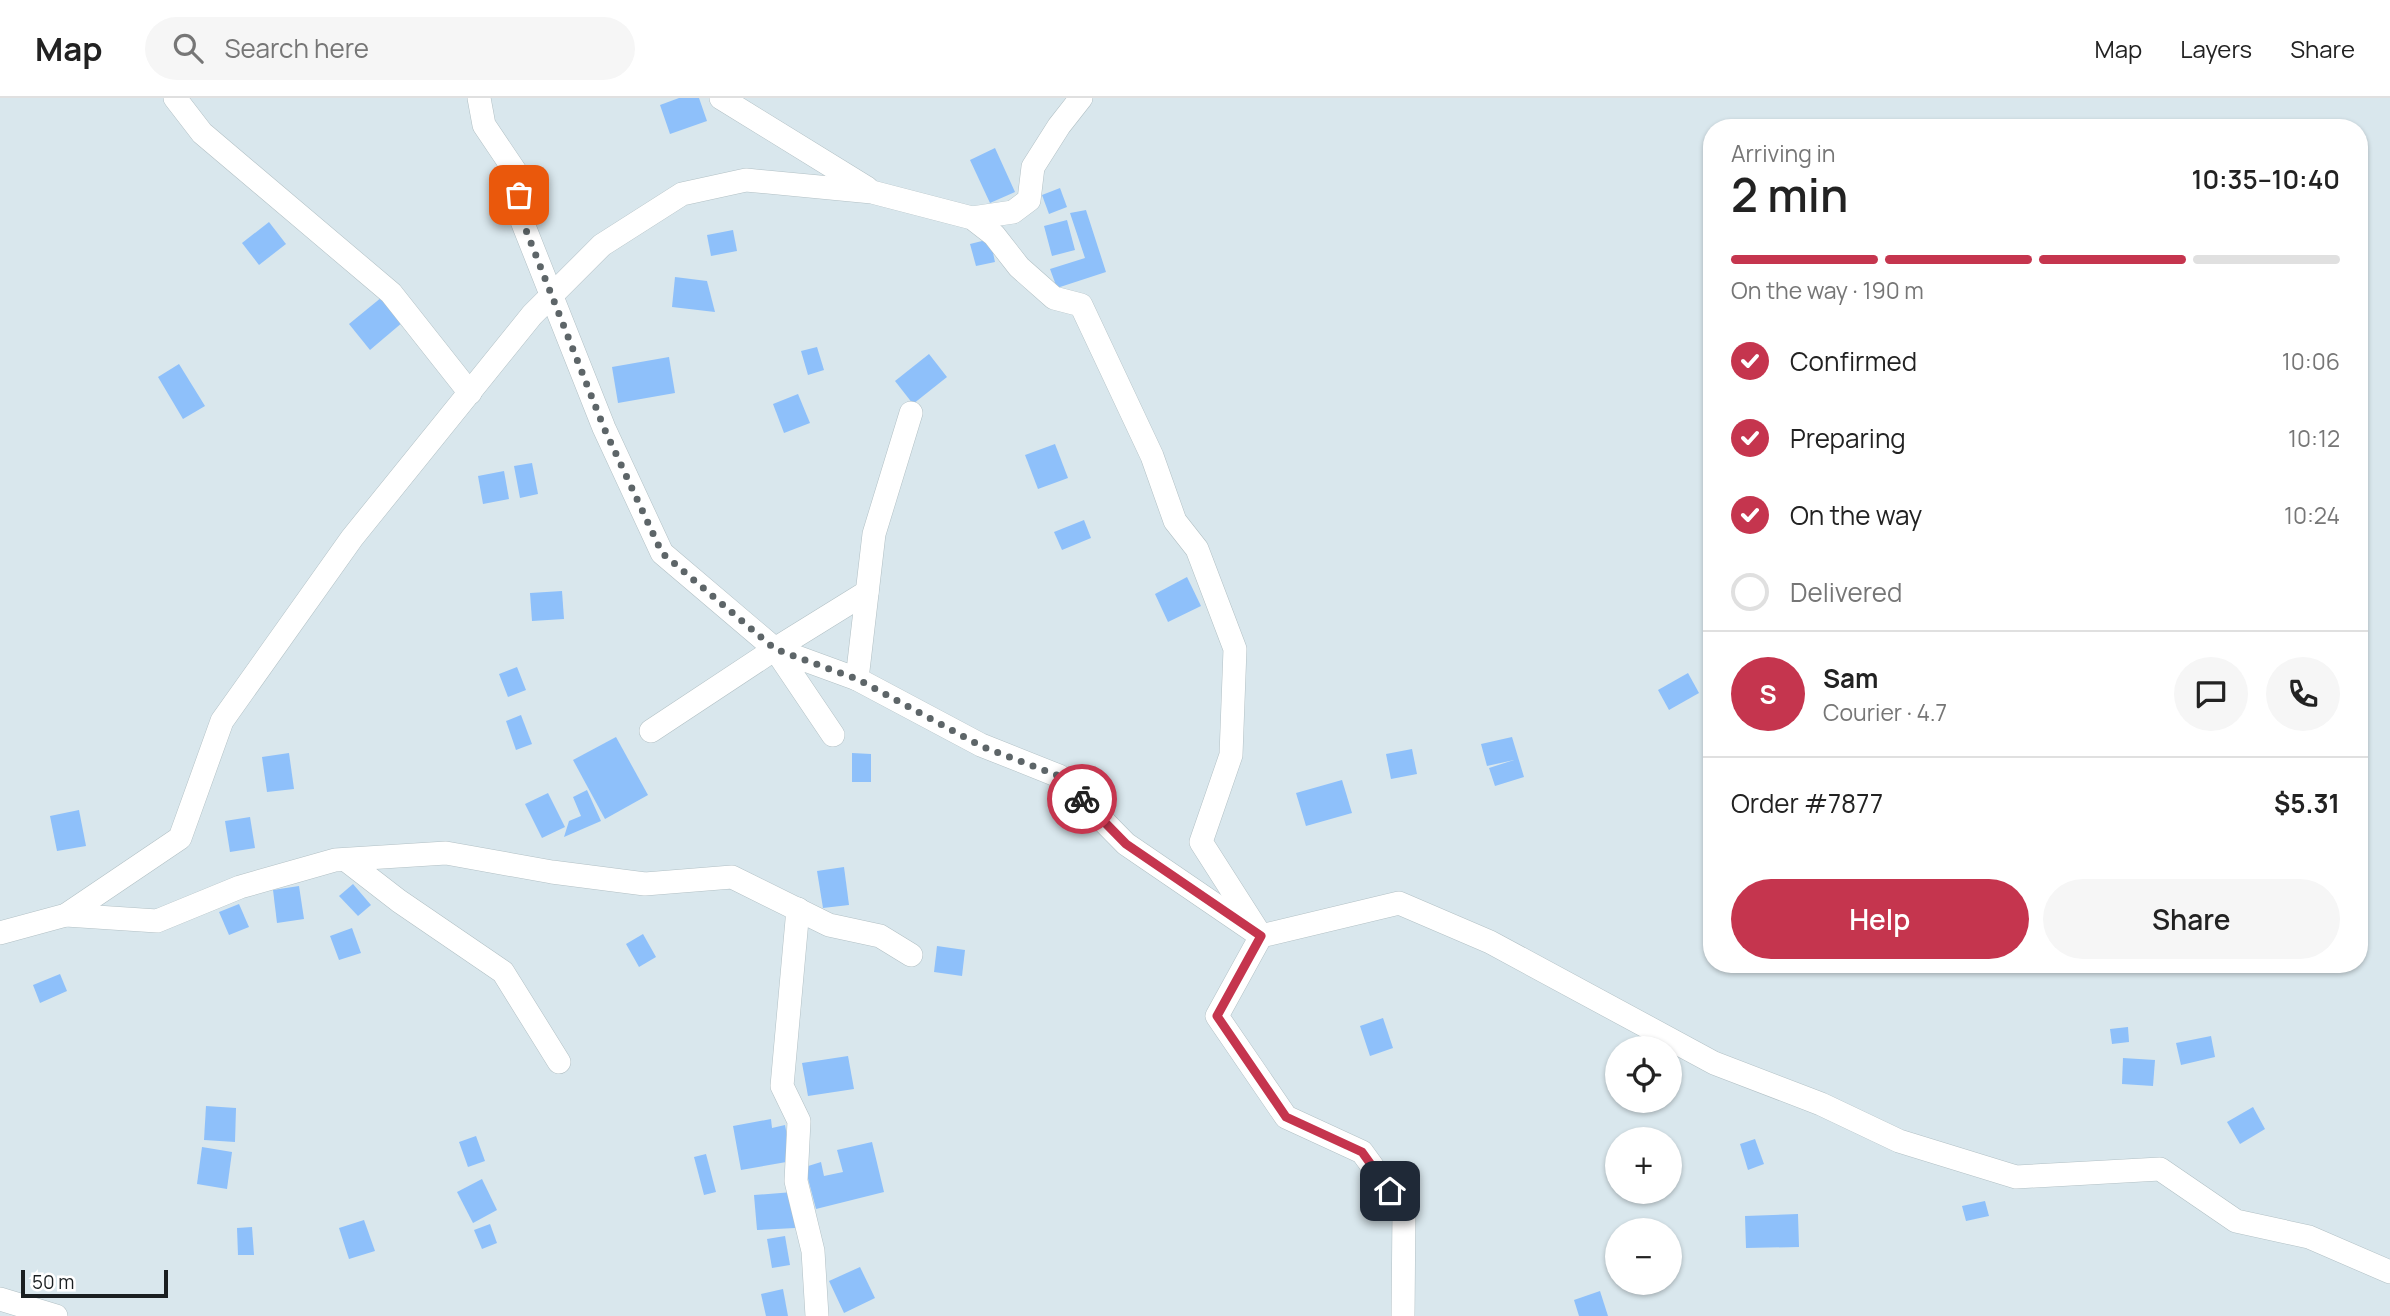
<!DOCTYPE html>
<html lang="en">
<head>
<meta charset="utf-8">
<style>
	:root { --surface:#fff; --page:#f6f6f6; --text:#222; --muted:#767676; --line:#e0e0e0; --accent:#c5354e }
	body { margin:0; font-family:Manrope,sans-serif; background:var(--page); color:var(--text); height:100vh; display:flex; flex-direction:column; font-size:26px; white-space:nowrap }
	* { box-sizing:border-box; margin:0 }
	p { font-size:23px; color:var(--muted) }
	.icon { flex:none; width:38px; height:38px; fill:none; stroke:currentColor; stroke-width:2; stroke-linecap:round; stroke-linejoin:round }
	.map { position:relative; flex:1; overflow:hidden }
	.panel { position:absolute; left:1703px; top:21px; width:665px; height:854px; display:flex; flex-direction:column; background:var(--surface); border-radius:28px; box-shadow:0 2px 5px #0004 }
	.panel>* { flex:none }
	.controls { position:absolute; left:1605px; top:938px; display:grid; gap:14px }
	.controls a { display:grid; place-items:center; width:77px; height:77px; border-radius:50%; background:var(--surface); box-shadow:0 2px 5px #0004; font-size:35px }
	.scale { position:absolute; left:21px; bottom:18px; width:147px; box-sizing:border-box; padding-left:7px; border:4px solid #1a1f21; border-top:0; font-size:19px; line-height:24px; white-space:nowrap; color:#1a1f21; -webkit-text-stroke:5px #fff; paint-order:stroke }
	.pin { position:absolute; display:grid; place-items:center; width:60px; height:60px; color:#fff; margin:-30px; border-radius:14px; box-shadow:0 4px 10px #0006 }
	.courier { position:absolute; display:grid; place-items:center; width:70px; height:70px; margin:-35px; border:5px solid #c5354e; border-radius:50%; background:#fff; color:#222; box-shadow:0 2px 9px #0007 }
	.head em { font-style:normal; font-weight:600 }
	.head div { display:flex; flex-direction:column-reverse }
	.head { display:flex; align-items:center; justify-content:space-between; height:119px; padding:0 28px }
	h1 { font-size:46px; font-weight:600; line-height:52px }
	.bar { display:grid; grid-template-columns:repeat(4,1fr); gap:10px 7px; align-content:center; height:84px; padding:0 28px }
	.bar i { height:9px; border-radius:5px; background:var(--line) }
	.bar .current { background:var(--accent) }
	.bar p { grid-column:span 4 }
	.line { display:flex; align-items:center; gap:18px; padding:0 28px; border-top:2px solid var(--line) }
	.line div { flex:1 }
	.round { display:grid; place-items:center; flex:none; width:74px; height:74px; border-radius:37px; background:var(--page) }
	ol { padding:0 28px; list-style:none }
	li { display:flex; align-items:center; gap:21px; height:77px }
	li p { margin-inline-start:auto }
	li .icon { padding:7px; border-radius:50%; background:var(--accent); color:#fff; stroke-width:4 }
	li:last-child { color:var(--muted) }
	li i { width:38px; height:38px; border:4px solid var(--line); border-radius:50% }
	.action { display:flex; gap:14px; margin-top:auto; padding:14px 28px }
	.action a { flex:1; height:80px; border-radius:42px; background:var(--accent); color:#fff; font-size:28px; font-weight:600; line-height:80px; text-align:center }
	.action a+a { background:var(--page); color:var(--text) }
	header { display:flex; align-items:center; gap:42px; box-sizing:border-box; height:98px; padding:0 35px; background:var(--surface); border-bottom:2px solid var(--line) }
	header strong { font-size:33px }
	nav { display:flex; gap:38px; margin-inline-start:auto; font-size:24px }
	.search { width:490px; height:63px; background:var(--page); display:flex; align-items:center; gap:18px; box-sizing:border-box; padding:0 24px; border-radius:38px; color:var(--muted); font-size:26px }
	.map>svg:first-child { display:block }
	.building { fill:#8ec0fa }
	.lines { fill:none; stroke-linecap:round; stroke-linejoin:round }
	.minor-casing { stroke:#b2c0c5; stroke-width:24 }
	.minor { stroke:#fff; stroke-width:23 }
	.done { stroke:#5d6568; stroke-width:7; stroke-dasharray:0 12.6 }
	.route { stroke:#c5354e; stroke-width:9 }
</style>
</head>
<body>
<header>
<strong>Map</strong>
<div class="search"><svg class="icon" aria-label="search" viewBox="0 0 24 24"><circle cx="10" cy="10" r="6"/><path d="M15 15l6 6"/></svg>Search here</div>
<nav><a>Map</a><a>Layers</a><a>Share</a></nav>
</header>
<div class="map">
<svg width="2390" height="1218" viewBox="0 0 2390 1218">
	<rect width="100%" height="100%" fill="#d9e7ed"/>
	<g class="building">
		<polygon points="679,0 699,0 707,23 670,36 660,7"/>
		<polygon points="995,50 1015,94 990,105 970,62"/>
		<polygon points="1060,90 1067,109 1049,116 1042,97"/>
		<polygon points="1086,112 1106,174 1057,190 1050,171 1085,160 1070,115"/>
		<polygon points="1067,122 1075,152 1052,158 1044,128"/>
		<polygon points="269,124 286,146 259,167 242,145"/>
		<polygon points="733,132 737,153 711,158 707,137"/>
		<polygon points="990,141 995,164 976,168 970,146"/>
		<polygon points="675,179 707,183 715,214 672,209"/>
		<polygon points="382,199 403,224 370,252 349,226"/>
		<polygon points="817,249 824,272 808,277 801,253"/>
		<polygon points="929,256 947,279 913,306 895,283"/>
		<polygon points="669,259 675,295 618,305 612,269"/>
		<polygon points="179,266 205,308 183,321 158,279"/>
		<polygon points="798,296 810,325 784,335 773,306"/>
		<polygon points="1055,346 1068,380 1038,391 1025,357"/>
		<polygon points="532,365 538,396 520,400 514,368"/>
		<polygon points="504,373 509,401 483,406 478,378"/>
		<polygon points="1084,422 1091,440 1062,452 1054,434"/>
		<polygon points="1187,479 1201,508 1168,524 1155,496"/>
		<polygon points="562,493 564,521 532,523 530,495"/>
		<polygon points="517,569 526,592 508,599 499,576"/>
		<polygon points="1688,575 1699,595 1669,612 1658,592"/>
		<polygon points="521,617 532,646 516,652 506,623"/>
		<polygon points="616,639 648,697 605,721 573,662"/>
		<polygon points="1512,639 1524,679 1495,688 1489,670 1514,662 1487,668 1481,646"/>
		<polygon points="1412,651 1417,676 1391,681 1386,656"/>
		<polygon points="289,655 294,691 267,694 262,659"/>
		<polygon points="852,655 871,656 871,684 852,684"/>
		<polygon points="1342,682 1352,715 1306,728 1296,695"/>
		<polygon points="587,692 601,723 564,739 569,723 581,718 573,699"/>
		<polygon points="548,695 565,729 542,740 525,706"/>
		<polygon points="79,712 86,748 57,753 50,718"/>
		<polygon points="250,719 255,750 230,754 225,723"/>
		<polygon points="844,769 849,807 823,810 817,773"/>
		<polygon points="353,786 371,807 358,818 339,798"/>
		<polygon points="299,788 304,821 277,825 273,792"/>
		<polygon points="239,806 249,829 229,837 219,814"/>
		<polygon points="352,830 361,855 339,862 330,838"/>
		<polygon points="643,836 656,859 639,869 626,846"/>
		<polygon points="937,848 965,852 962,878 934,874"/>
		<polygon points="60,876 67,893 40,905 33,887"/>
		<polygon points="1383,920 1393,950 1370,958 1360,928"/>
		<polygon points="2128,929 2129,944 2112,946 2110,931"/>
		<polygon points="2211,938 2215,959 2181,967 2176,945"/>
		<polygon points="848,958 854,991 808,998 802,965"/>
		<polygon points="2123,960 2155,962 2153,988 2122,986"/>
		<polygon points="206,1008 236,1010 235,1044 204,1042"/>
		<polygon points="2253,1009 2265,1031 2240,1046 2227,1024"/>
		<polygon points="771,1021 772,1030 785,1027 792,1063 741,1072 733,1028"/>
		<polygon points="476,1038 485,1063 468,1069 459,1044"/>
		<polygon points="1755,1041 1764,1066 1748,1072 1740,1046"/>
		<polygon points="872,1044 884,1094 816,1111 805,1069 821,1064 824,1078 843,1074 837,1052"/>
		<polygon points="202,1049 232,1054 227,1091 197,1086"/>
		<polygon points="706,1056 716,1094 704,1097 694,1059"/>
		<polygon points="482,1081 497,1112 473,1125 457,1094"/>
		<polygon points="793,1094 795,1130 757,1132 754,1097"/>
		<polygon points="1985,1103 1989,1118 1966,1123 1962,1108"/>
		<polygon points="1798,1116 1799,1149 1746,1150 1745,1118"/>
		<polygon points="364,1122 375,1153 349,1161 339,1130"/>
		<polygon points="490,1126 497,1145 482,1151 474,1132"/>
		<polygon points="252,1129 254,1157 238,1157 237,1130"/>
		<polygon points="785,1138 790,1167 772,1170 767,1141"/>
		<polygon points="860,1169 875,1200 844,1215 829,1183"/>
		<polygon points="783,1191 788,1218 766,1218 761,1196"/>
		<polygon points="1600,1193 1608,1218 1579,1218 1574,1202"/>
	</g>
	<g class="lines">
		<g class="minor-casing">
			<g id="minor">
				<polyline points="175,0 202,35 391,195 470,295"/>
				<polyline points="479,0 484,27 517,76 520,118 604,330 662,455 775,551 867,494"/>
				<polyline points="721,0 867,90"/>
				<polyline points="972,120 1013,114 1029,102 1033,69 1059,28 1081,0"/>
				<polyline points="911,315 874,436 857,581 981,647 1059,678 1126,746 1252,832"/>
				<polyline points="651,633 775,551"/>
				<polyline points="833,637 775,551 857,581"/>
				<polyline points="346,762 399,803 503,874 559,964"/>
				<polyline points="798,811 782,988 799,1023 796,1083 813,1153 817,1218"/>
				<polyline points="66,817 157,823 240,789 335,762 446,755 552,774 645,786 732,779 829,827 880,838 911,857"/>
				<polyline points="0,835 66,817 180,740 222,623 352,440 532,217 602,147 682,96 746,82 872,94 972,120 994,137 1019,169 1054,200 1081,207 1152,358 1175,423 1197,451 1235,551 1231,657 1201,744 1261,838"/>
				<polyline points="0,1201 56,1218"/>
				<polyline points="1403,1218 1404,1112 1362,1054 1286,1019 1217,918 1261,838 1399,805 1490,844 1714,965 1821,1006 1899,1043 2016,1079 2160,1071 2236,1123 2309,1139 2390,1174"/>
			</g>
		</g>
		<use href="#minor" class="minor"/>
	</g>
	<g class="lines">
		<polyline class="done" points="519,97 520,117 604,330 662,455 775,551 857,581 981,648 1059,678 1082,701"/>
		<polyline class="route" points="1082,701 1126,746 1261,838 1217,918 1286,1019 1362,1054 1390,1093"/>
	</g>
</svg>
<div class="controls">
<a><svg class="icon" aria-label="locate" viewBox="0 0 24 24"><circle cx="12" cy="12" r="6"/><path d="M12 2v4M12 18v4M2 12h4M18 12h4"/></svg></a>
<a>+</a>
<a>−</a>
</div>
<div class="scale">50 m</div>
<div class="pin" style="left:519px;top:97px;background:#ea580c"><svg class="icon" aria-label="bag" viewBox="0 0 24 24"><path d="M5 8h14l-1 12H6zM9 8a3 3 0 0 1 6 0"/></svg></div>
<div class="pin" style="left:1390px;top:1093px;background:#1f2937"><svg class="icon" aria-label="home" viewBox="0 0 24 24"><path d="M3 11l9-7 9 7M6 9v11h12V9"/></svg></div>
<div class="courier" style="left:1082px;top:701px"><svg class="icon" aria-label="bike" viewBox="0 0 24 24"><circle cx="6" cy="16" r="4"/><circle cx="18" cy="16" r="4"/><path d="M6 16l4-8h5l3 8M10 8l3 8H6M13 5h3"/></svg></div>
<section class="panel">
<div class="head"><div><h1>2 min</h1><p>Arriving in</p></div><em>10:35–10:40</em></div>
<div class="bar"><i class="current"></i><i class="current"></i><i class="current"></i><i></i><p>On the way · 190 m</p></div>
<ol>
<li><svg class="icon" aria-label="check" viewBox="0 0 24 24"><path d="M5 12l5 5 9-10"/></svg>Confirmed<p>10:06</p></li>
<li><svg class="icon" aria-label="check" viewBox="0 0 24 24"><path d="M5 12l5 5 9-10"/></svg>Preparing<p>10:12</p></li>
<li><svg class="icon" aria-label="check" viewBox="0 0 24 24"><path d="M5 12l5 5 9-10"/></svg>On the way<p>10:24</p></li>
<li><i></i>Delivered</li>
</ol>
<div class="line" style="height:126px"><b class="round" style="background:var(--accent);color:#fff">S</b><div><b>Sam</b><p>Courier · 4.7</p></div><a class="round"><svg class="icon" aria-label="chat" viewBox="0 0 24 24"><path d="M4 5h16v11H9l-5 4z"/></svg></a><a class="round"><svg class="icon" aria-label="phone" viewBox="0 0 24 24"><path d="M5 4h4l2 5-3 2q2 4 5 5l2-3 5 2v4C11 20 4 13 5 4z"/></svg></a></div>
<div class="line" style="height:91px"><div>Order #7877</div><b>$5.31</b></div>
<div class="action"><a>Help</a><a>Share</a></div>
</section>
</div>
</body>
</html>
